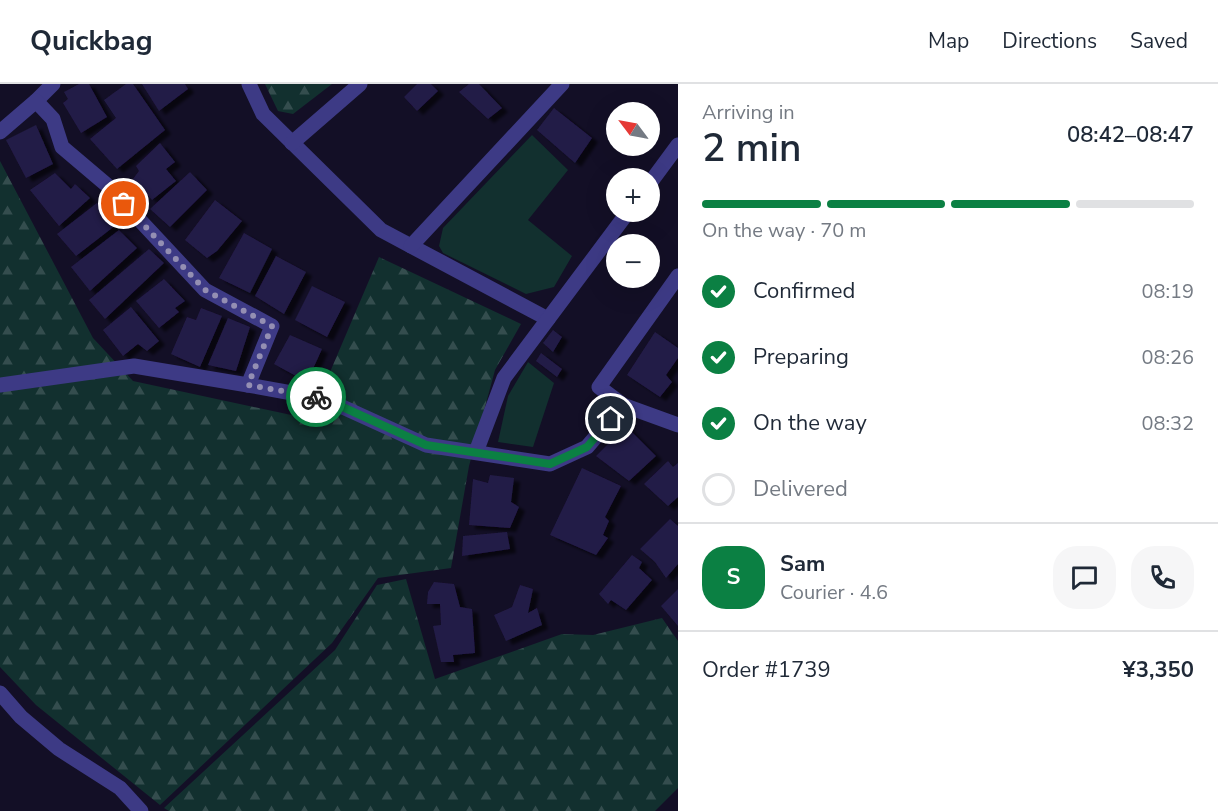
<!DOCTYPE html>
<html lang="en">
<head>
<meta charset="utf-8">
<style>
	:root { --surface:#fff; --page:#f6f6f7; --text:#1f2937; --muted:#747a83; --line:#e0e1e3; --accent:#0b8043 }
	body { margin:0; font-family:"Nunito Sans",sans-serif; background:var(--page); color:var(--text); height:100vh; display:flex; flex-direction:column; font-size:22px; white-space:nowrap }
	* { box-sizing:border-box; margin:0 }
	p { font-size:20px; color:var(--muted) }
	.icon { flex:none; width:33px; height:33px; fill:none; stroke:currentColor; stroke-width:2; stroke-linecap:round; stroke-linejoin:round }
	.map { position:relative; flex:1; overflow:hidden }
	.details { display:flex; flex-direction:column; background:var(--surface); width:540px }
	.details>* { flex:none }
	.needle { width:39px; rotate:302deg }
	.buttons { position:absolute; left:606px; top:18px; display:grid; gap:12px }
	.buttons a { display:grid; place-items:center; width:54px; height:54px; border-radius:50%; background:var(--surface); box-shadow:0 6px 24px #0002; font-size:30px }
	.pin { position:absolute; display:grid; place-items:center; width:51px; height:51px; color:#fff; margin:-26px; border:3px solid #fff; border-radius:50%; box-shadow:0 2px 6px #0007 }
	.courier { position:absolute; display:grid; place-items:center; width:60px; height:60px; margin:-30px; border:4px solid #0b8043; border-radius:50%; background:#fff; color:#222; box-shadow:0 2px 8px #0007 }
	.headline em { font-style:normal; font-weight:600 }
	.headline div { display:flex; flex-direction:column-reverse }
	.headline { display:flex; align-items:center; justify-content:space-between; height:102px; padding:0 24px }
	h1 { font-size:39px; font-weight:600; line-height:45px }
	.bar { display:grid; grid-template-columns:repeat(4,1fr); gap:9px 6px; align-content:center; height:72px; padding:0 24px }
	.bar i { height:8px; border-radius:4px; background:var(--line) }
	.bar .selected { background:var(--accent) }
	.bar p { grid-column:span 4 }
	.line { display:flex; align-items:center; gap:15px; padding:0 24px; border-top:2px solid var(--line) }
	.line div { flex:1 }
	.round { display:grid; place-items:center; flex:none; width:63px; height:63px; border-radius:24px; background:var(--page) }
	ol { padding:0 24px; list-style:none }
	li { display:flex; align-items:center; gap:18px; height:66px }
	li p { margin-inline-start:auto }
	li .icon { padding:6px; border-radius:50%; background:var(--accent); color:#fff; stroke-width:4 }
	li:last-child { color:var(--muted) }
	li i { width:33px; height:33px; border:3px solid var(--line); border-radius:50% }
	header { display:flex; align-items:center; gap:36px; box-sizing:border-box; height:84px; padding:0 30px; background:var(--surface); border-bottom:2px solid var(--line) }
	header strong { font-size:28px }
	nav { display:flex; gap:33px; margin-inline-start:auto; font-size:21px }
	main { display:flex; flex:1; min-height:0 }
	.map>svg:first-child { display:block }
	.green { fill:#12302f }
	.forest { fill:url(#forest-firs) }
	.building { fill:#241b47; filter:url(#shadow) }
	.lines { fill:none; stroke-linecap:round; stroke-linejoin:round }
	.minor { stroke:#3d3a85; stroke-width:15 }
	.done { stroke:#948fb3; stroke-width:6; stroke-dasharray:0 10.8 }
	.route { stroke:#0b8043; stroke-width:8 }
</style>
</head>
<body>
<header>
<strong>Quickbag</strong>
<nav><a>Map</a><a>Directions</a><a>Saved</a></nav>
</header>
<main>
<div class="map">
<svg width="678" height="727" viewBox="0 0 678 727">
	<defs>
		<pattern id="forest-firs" width="22" height="20" patternUnits="userSpaceOnUse" patternTransform="scale(1.5)"><rect width="22" height="20" fill="#12302f"/><path d="M5 1l3.5 6h-7zM16 11l3.5 6h-7z" fill="#344d4e"/></pattern>
		<filter id="shadow"><feDropShadow dx="6" dy="4" stdDeviation="1.5" flood-color="#0009"/></filter>
	</defs>
	<rect width="100%" height="100%" fill="#130f26"/>
	<g class="green">
		<polygon points="532,51 568,86 528,136 572,172 554,203 526,210 443,169 439,162 443,144"/>
		<polygon points="528,278 554,299 533,363 498,358 508,312"/>
	</g>
	<g class="forest">
		<polygon points="265,0 332,0 293,30 278,27"/>
		<polygon points="0,77 93,254 133,297 310,335 379,173 521,240 495,286 469,382 451,484 378,494 332,559 160,721 36,621 0,583"/>
		<polygon points="406,495 435,595 562,550 593,551 662,534 678,557 678,704 655,727 169,727 164,724 335,566 377,501"/>
	</g>
	<g class="building">
		<polygon points="79,0 89,0 107,33 81,49 63,19 68,15 64,8"/>
		<polygon points="126,0 133,0 165,46 117,85 90,55 116,34 104,16"/>
		<polygon points="142,0 185,0 188,5 159,27"/>
		<polygon points="417,0 431,0 438,7 417,27 404,13"/>
		<polygon points="469,0 479,0 502,24 488,35 459,8"/>
		<polygon points="554,24 592,54 575,79 537,46"/>
		<polygon points="36,41 53,80 26,94 6,56"/>
		<polygon points="160,59 175,78 166,85 176,97 152,116 133,95 139,87 136,82"/>
		<polygon points="190,88 207,106 170,143 150,125"/>
		<polygon points="55,89 71,105 75,100 90,114 59,142 30,106"/>
		<polygon points="215,116 242,137 217,167 207,174 185,156"/>
		<polygon points="97,119 116,141 76,172 57,150"/>
		<polygon points="119,146 137,164 90,207 71,183"/>
		<polygon points="244,149 272,165 250,209 219,194"/>
		<polygon points="149,165 164,179 105,235 89,216"/>
		<polygon points="276,172 306,188 284,230 255,212"/>
		<polygon points="164,195 185,217 175,224 179,228 159,244 136,217"/>
		<polygon points="312,202 345,218 327,253 295,236"/>
		<polygon points="131,223 159,257 147,267 138,260 123,272 103,246"/>
		<polygon points="201,224 222,232 200,283 171,270 187,233 196,236"/>
		<polygon points="228,234 250,243 236,287 208,281"/>
		<polygon points="553,246 562,253 553,268 543,259"/>
		<polygon points="655,248 678,264 678,274 666,291 672,298 660,313 627,291"/>
		<polygon points="290,251 322,265 307,298 274,280"/>
		<polygon points="541,269 562,285 557,293 536,277"/>
		<polygon points="626,342 656,372 629,397 596,372"/>
		<polygon points="668,377 673,383 678,379 678,413 668,422 644,400"/>
		<polygon points="582,384 621,402 605,433 609,437 603,451 608,454 596,471 550,451"/>
		<polygon points="490,391 514,394 511,418 519,423 510,444 469,441 473,395 488,399"/>
		<polygon points="670,435 678,442 678,480 666,494 655,478 640,465"/>
		<polygon points="507,448 510,465 462,472 463,452"/>
		<polygon points="632,471 642,478 639,484 652,496 626,526 611,516 608,520 599,510"/>
		<polygon points="434,498 454,500 460,523 472,525 475,569 453,571 454,578 441,578 433,542 441,541 440,520 427,520 428,508"/>
		<polygon points="520,501 533,505 528,529 537,524 542,541 506,557 494,531 512,523"/>
		<polygon points="678,505 678,542 661,522"/>
	</g>
	<g class="lines">
		<g class="minor">
			<polyline points="249,0 263,30 381,146 548,235"/>
			<polyline points="36,17 53,0"/>
			<polyline points="0,48 36,17 53,35 62,63 108,102 205,206 272,242 248,301 325,315 426,361 550,380 587,363 623,321 678,341"/>
			<polyline points="292,59 360,0"/>
			<polyline points="650,99 678,61"/>
			<polyline points="411,162 562,0"/>
			<polyline points="0,301 134,282 248,301"/>
			<polyline points="623,321 599,303 678,192"/>
			<polyline points="476,368 504,294 628,128"/>
			<polyline points="0,609 21,633 59,665 120,704 141,727"/>
		</g>
	</g>
	<g class="lines">
		<polyline class="done" points="124,120 205,206 272,242 248,301 316,313"/>
		<polyline class="route" points="316,313 325,315 426,361 550,380 587,363 611,335"/>
	</g>
</svg>
<div class="buttons">
<a><svg class="needle" viewBox="-14 -14 28 28"><path d="M0-13l5 13h-10z" fill="#e53935"/><path d="M0 13l5-13h-10z" fill="#747a83"/></svg></a>
<a>+</a>
<a>−</a>
</div>
<div class="pin" style="left:124px;top:120px;background:#ea580c"><svg class="icon" aria-label="bag" viewBox="0 0 24 24"><path d="M5 8h14l-1 12H6zM9 8a3 3 0 0 1 6 0"/></svg></div>
<div class="pin" style="left:611px;top:335px;background:#1f2937"><svg class="icon" aria-label="home" viewBox="0 0 24 24"><path d="M3 11l9-7 9 7M6 9v11h12V9"/></svg></div>
<div class="courier" style="left:316px;top:313px"><svg class="icon" aria-label="bike" viewBox="0 0 24 24"><circle cx="6" cy="16" r="4"/><circle cx="18" cy="16" r="4"/><path d="M6 16l4-8h5l3 8M10 8l3 8H6M13 5h3"/></svg></div>
</div>
<section class="details">
<div class="headline"><div><h1>2 min</h1><p>Arriving in</p></div><em>08:42–08:47</em></div>
<div class="bar"><i class="selected"></i><i class="selected"></i><i class="selected"></i><i></i><p>On the way · 70 m</p></div>
<ol>
<li><svg class="icon" aria-label="check" viewBox="0 0 24 24"><path d="M5 12l5 5 9-10"/></svg>Confirmed<p>08:19</p></li>
<li><svg class="icon" aria-label="check" viewBox="0 0 24 24"><path d="M5 12l5 5 9-10"/></svg>Preparing<p>08:26</p></li>
<li><svg class="icon" aria-label="check" viewBox="0 0 24 24"><path d="M5 12l5 5 9-10"/></svg>On the way<p>08:32</p></li>
<li><i></i>Delivered</li>
</ol>
<div class="line" style="height:108px"><b class="round" style="background:var(--accent);color:#fff">S</b><div><b>Sam</b><p>Courier · 4.6</p></div><a class="round"><svg class="icon" aria-label="chat" viewBox="0 0 24 24"><path d="M4 5h16v11H9l-5 4z"/></svg></a><a class="round"><svg class="icon" aria-label="phone" viewBox="0 0 24 24"><path d="M5 4h4l2 5-3 2q2 4 5 5l2-3 5 2v4C11 20 4 13 5 4z"/></svg></a></div>
<div class="line" style="height:78px"><div>Order #1739</div><b>¥3,350</b></div>
</section>
</main>
</body>
</html>
